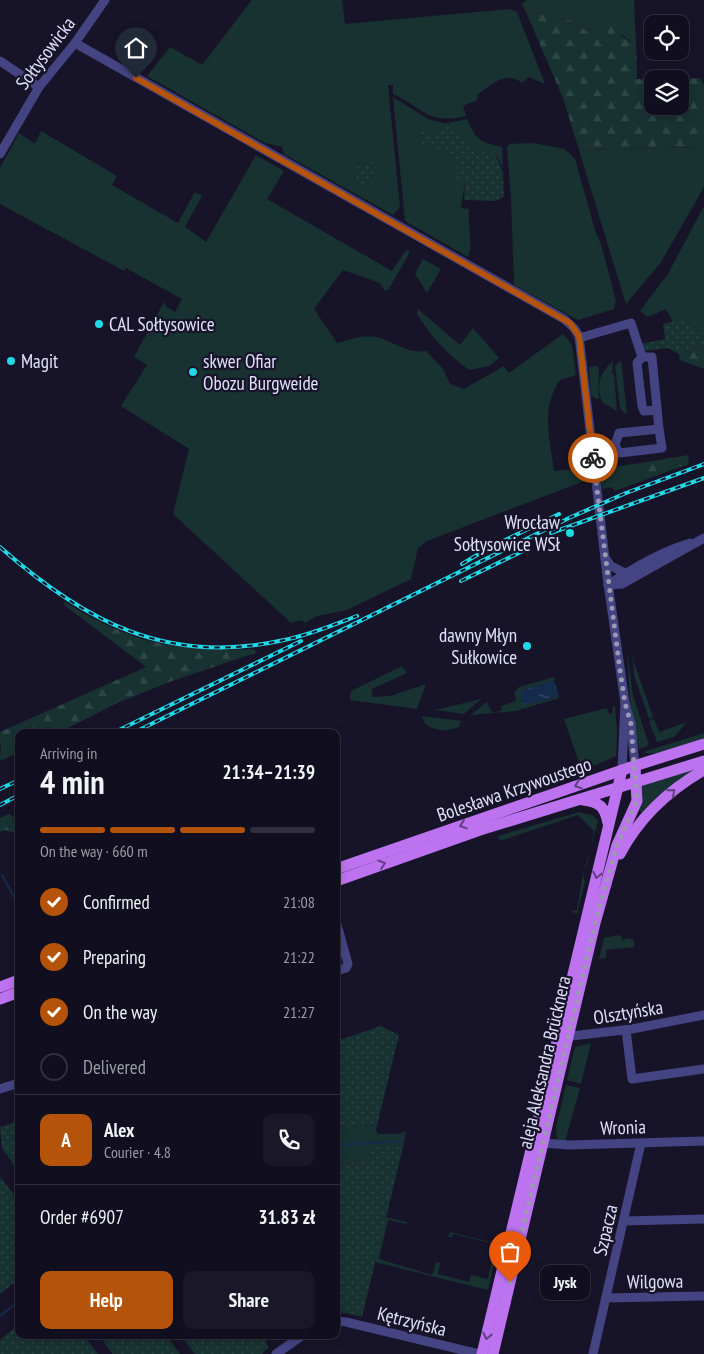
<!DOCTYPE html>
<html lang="en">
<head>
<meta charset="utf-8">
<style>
	:root { --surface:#110f1f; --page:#1a1828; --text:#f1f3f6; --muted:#9c9ca4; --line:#302f3d; --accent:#b45309 }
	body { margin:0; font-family:"PT Sans Narrow",sans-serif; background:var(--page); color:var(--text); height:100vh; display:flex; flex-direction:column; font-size:19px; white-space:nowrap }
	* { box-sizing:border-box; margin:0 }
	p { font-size:16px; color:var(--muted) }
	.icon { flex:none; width:28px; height:28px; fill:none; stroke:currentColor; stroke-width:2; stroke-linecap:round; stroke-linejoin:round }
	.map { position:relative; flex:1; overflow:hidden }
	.drawer { position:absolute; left:15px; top:729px; width:325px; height:610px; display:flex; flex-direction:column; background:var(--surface); border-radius:10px; box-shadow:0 2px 8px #0003,0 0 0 1px var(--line) }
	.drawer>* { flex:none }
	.fabs { position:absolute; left:644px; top:15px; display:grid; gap:10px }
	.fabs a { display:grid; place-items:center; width:45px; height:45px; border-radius:10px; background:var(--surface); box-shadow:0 2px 8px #0003,0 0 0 1px var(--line); font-size:25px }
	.pin { position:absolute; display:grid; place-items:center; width:42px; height:42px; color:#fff; margin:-51px -21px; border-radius:50% 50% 50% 0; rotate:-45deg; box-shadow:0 0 5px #0007 }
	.pin .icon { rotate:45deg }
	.courier { position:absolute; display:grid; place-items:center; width:50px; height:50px; margin:-25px; border:4px solid #b45309; border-radius:50%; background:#fff; color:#222; box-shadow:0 1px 6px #0007 }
	.bubble { position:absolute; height:35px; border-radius:10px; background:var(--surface); box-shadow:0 2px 8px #0003,0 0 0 1px var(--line); font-size:16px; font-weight:600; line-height:35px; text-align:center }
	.head em { font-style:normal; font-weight:600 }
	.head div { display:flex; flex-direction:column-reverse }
	.head { display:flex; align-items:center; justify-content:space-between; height:85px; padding:0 25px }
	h1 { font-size:32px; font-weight:600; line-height:38px }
	.bar { display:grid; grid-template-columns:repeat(4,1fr); gap:8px 5px; align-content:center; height:60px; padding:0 25px }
	.bar i { height:6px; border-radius:4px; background:var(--line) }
	.bar .selected { background:var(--accent) }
	.bar p { grid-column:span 4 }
	.line { display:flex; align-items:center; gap:12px; padding:0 25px; border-top:1px solid var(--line) }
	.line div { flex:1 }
	.round { display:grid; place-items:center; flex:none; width:52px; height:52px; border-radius:10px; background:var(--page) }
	ol { padding:0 25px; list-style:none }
	li { display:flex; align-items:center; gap:15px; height:55px }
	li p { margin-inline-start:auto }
	li .icon { padding:5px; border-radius:50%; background:var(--accent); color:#fff; stroke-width:4 }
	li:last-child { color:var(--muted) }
	li i { width:28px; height:28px; border:2px solid var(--line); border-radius:50% }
	.button { display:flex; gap:10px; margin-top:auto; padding:10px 25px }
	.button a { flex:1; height:58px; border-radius:10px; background:var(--accent); color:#fff; font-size:20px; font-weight:600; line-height:58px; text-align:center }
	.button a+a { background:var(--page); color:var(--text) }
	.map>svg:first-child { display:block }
	.grass { fill:#173231 }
	.forest { fill:url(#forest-firs) }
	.garden { fill:url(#garden-dots) }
	.water { fill:url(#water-ripples) }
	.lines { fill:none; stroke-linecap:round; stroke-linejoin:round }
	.stream { stroke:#152b4c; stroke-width:2 }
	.minor { stroke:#444483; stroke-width:9 }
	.major { stroke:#bd72f0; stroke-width:11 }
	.rail-casing { stroke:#20d9e7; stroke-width:4 }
	.rail { stroke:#171429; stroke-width:2; stroke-dasharray:5.5; stroke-linecap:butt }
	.oneway { stroke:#623e83 }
	.done { stroke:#9b98b2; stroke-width:5; stroke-dasharray:0 9 }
	.route { stroke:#b45309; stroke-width:6 }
	.poi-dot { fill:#20d9e7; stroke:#171429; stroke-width:2 }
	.labels { text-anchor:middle; stroke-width:4.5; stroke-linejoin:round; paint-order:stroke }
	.street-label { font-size:19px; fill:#e2dffc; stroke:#171429 }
	.poi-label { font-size:19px; fill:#e2dffc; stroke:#171429; text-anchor:start }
</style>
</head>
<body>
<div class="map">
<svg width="704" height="1354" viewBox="0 0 704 1354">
	<defs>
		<pattern id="forest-firs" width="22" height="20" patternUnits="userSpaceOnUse" patternTransform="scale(1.25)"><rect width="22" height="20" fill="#173231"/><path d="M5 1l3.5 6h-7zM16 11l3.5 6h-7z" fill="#2d4646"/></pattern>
		<pattern id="garden-dots" width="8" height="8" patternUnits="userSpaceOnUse" patternTransform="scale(1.25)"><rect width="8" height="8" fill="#173231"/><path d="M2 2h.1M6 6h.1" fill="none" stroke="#2d4646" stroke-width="1.8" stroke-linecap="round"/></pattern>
		<pattern id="water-ripples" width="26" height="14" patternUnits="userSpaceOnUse" patternTransform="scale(1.25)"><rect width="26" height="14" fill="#152b4c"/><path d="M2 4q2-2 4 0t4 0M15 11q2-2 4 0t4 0" fill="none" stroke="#374967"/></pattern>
	</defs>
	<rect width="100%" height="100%" fill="#171429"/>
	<g class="grass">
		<path d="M252,0H342L345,24L509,9L517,12L545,84L529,77L522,83C506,70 493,84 478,94L477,100L463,106L466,116C426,125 426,109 393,94V85H388L400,207L393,215L284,154L282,147L265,143L147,76L170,47L202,65Z"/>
		<polygon points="527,0 634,0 636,45 605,23 586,31 577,22 525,10 521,4"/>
		<path d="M393,97L428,119L444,123V130L432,137H426L419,144H436L449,150L458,163L465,182L461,208L469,209C467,226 474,240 468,257L405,221Z"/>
		<path d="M467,119C476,140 479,142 502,147L503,167L497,156H478L448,123Z"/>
		<path d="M41,131L117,176L112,185L178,223L195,192L202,196L185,227L206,242L256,155L284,171L267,199L392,271L406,250L410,252L389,289L385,291L380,283L343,270L314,309L337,343C349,340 363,334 376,337C394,341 406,354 426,351L443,369L450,384L464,389L504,366L509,373L563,334L572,345L576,375L560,380C540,409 550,439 554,471L586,468L587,480L427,541L418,548L411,579L347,610L317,616L305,623L302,620L291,623L173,514L189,449L121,406L147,365L134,357L164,302L167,307L175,312L182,299L126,268L124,271L0,204V168L19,133L35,144Z"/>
		<polygon points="533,143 565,149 575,159 595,230 601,244 616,301 614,309 578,320 514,285 511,198 507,148 509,144"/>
		<polygon points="704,147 704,187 661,262 626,304 579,150"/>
		<polygon points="704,206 704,333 683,319 673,322 666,309 648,317 640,311 668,274"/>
		<polygon points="423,259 441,269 427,293 415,274"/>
		<path d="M418,309L460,345L473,328L499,358L489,366L469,370C448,355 431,336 417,314Z"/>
		<polygon points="621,360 627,413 625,413 620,408 615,366"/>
		<path d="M613,361L612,373L614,375L617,411L602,402C596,383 600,373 613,361Z"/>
		<path d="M589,367L598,366C600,372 598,388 599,398L597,399L591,396Z"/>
		<polygon points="641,463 642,468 650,473 679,464 680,467 615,491 612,487 602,489 599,469"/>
		<polygon points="627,650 633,696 649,745 639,749 630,701"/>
		<polygon points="632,651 634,662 653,717 649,719 634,675"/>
		<polygon points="402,666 407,673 372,689 372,697 390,696 426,684 417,709 350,700 351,691"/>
		<polygon points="554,677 554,680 521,691 524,705 559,696 559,698 516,711 471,715 487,702 492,713 502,710 501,706 516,701 514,693 519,687"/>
		<polygon points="481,699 464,714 435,710"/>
		<polygon points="615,706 617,732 616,756 591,767 581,768 564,719 607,708 609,714 613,713 612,707"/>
		<path d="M422,716L461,721L459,727C447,732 435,731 425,724Z"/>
		<polygon points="654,719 659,732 687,722 674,737 657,742 649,721"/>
		<path d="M704,733V738C689,743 658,758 643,752Z"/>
		<polygon points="19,736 19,752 0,761 1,745"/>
		<polygon points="704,764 643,815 639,810 641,786"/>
		<polygon points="579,812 592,815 598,821 583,875 585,882 577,914 571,911 577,910 583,872 587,865 594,831 578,815 500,841 498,836"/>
		<polygon points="617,935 622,937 622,940 624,941 625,938 634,940 634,947 606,950 606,958 599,959 604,938"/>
		<polygon points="591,1043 581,1084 567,1080 575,1047"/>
		<polygon points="566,1085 580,1088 565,1142 557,1139 556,1127"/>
		<polygon points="377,1125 376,1130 378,1134 399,1134 406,1131 403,1147 372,1148 366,1161 336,1164 336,1128"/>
		<polygon points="385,1217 407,1222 407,1224 388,1220 379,1259 432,1275 436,1262 440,1263 438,1274 469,1282 471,1275 488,1279 495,1244 453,1234 451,1238 448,1237 450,1232 498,1244 488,1290 375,1262"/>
	</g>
	<g class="forest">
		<polygon points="525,10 577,22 586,31 605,23 619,26 621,36 636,45 637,79 652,79 652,106 680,106 680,79 700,78 704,85 704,147 579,150 563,98"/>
		<polygon points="704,344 704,369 680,360 679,354"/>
		<polygon points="689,455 688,465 680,467 678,464 642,477 639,473 642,468 641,463"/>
		<path d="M65,602C131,643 175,652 252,649L258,652L172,681L117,703L66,729L19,732V736L0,746V732L146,667L63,604Z"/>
		<polygon points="9,814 19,821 19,834 5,830 0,832 0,818"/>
	</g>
	<g class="garden">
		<path d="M444,123H448L478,156L484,151H490C505,163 503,178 504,197L496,201L464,200L465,182L456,181L458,163L451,162L449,150H438L436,144L419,145V128L426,129V137H432L436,130H444Z"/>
		<polygon points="373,162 374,182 365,187 356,184 357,166"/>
		<polygon points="683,319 704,333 704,344 679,354 668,348 642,351 641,344 665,339 663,324"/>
		<polygon points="381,1026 399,1035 377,1125 336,1128 336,1028 340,1040"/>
		<polygon points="19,1121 19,1172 2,1148 0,1127"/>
		<polygon points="372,1147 403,1147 362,1317 336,1311 336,1164 366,1161"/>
		<polygon points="0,1177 19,1201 19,1279 0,1294"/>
		<polygon points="19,1324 19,1335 83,1335 98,1354 0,1354 0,1340"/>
		<polygon points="111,1335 166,1335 180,1354 113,1354 103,1341"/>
		<polygon points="180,1335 264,1335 268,1348 261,1354 195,1354"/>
	</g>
	<polygon class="water" points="554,680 559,696 524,705 519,693 521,691"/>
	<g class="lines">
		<g class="stream">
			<polyline points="2,875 19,906"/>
			<polyline points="336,1145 403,1141"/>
			<polyline points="0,1316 19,1301"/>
		</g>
		<g class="minor">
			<polyline points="75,43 564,319 574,328 579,336 607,576 625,703 622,770"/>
			<polyline points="0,61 39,87"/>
			<polyline points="0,154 39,87 75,43 105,0"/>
			<polyline points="579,338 631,323 642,357"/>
			<polyline points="615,445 619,453 662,448 659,429"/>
			<polyline points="592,446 615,445 619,433 659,429 652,357 642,357 637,363 642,406 644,411 657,410"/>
			<polyline points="605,558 611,566 625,573"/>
			<polyline points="608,585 622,584 704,538"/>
			<path d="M608,585C633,568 660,552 690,543"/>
			<polyline points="625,703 631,724 635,766"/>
			<polyline points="336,921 348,964 346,968 336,971"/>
			<polyline points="626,1030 632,1079 704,1069"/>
			<polyline points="563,1037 632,1029 704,1015"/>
			<polyline points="0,1089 19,1083"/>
			<polyline points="543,1143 569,1145 704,1141"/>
			<polyline points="624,1221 704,1219"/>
			<polyline points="606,1298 704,1296"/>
			<polyline points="336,1321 346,1322 479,1354"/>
			<polyline points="276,1354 303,1335"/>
			<polyline points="593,1354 641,1143"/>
		</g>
		<g class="major">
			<path d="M583,800C600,802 605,807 608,823"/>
			<path d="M620,854C639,818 669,790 704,770"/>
			<polyline points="336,869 631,767 704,744"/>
			<polyline points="336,881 480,830 704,761"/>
			<polyline points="0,987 19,980"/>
			<polyline points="0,999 19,992"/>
			<polyline points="482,1354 622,770"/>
			<polyline points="493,1354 595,923 617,845 637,801 635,766"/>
		</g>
		<g class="rail-casing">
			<g id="rail">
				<polyline points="551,533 704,478"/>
				<path d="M0,547C85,622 168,666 284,640C309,635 333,625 357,616"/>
				<polyline points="462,564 487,549 559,514"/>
				<polyline points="461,581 529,548"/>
				<polyline points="115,732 301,641"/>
				<polyline points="135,732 569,518 626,493 704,464"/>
				<polyline points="0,789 19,780"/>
				<polyline points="0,805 19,795"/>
			</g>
		</g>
		<use href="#rail" class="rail"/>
	</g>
	<defs><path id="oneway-chevron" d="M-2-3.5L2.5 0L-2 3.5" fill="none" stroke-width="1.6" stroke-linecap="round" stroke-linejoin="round" transform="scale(1.25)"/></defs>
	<g class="oneway">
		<use href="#oneway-chevron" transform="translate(578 785) rotate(161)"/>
		<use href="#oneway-chevron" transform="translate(672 792) rotate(-40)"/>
		<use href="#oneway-chevron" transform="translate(463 825) rotate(161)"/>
		<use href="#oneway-chevron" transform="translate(382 864) rotate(-19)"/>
		<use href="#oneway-chevron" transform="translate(597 875) rotate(103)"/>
		<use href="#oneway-chevron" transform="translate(487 1336) rotate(103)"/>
	</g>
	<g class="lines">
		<polyline class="done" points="510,1282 595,924 617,845 637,801 631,724 625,703 619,663 593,458"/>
		<polyline class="route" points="136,78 570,323 579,336 593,458"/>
	</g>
	<g class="poi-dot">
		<circle cx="99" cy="324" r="5"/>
		<circle cx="11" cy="361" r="5"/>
		<circle cx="193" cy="372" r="5"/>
		<circle cx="570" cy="533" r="5"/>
		<circle cx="527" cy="646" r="5"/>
	</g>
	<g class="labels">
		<g class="street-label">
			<text transform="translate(45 53) rotate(-53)" y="7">Sołtysowicka</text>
			<text transform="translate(514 789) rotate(-19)" y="7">Bolesława Krzywoustego</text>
			<text transform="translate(628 1012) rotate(-9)" y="7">Olsztyńska</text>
			<text transform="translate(544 1062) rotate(-77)" y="7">aleja Aleksandra Brücknera</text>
			<text transform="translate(623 1127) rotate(-2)" y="7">Wronia</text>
			<text transform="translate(605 1230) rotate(-77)" y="7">Szpacza</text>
			<text transform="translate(655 1281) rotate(-1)" y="7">Wilgowa</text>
			<text transform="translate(412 1321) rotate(14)" y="7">Kętrzyńska</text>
		</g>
		<g class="poi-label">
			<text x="109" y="331">CAL Sołtysowice</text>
			<text x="21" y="368">Magit</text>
			<text x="203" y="368">skwer Ofiar<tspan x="203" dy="22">Obozu Burgweide</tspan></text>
			<text x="560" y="529" text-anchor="end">Wrocław<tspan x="560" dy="22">Sołtysowice WSł</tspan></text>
			<text x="517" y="642" text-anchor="end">dawny Młyn<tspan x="517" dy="22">Sułkowice</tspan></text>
		</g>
	</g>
</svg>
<div class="fabs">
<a><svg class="icon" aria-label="locate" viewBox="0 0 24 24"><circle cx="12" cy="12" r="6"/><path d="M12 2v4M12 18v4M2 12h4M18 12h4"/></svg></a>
<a><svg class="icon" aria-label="layers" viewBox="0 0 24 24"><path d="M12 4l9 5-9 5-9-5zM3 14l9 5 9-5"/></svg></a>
</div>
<div class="pin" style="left:510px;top:1282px;background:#ea580c"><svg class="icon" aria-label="bag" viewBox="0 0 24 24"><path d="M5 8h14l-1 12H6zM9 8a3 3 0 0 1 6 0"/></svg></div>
<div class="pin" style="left:136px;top:78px;background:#1f2937"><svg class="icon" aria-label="home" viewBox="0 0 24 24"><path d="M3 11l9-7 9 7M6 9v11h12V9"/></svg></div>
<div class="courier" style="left:593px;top:458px"><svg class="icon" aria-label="bike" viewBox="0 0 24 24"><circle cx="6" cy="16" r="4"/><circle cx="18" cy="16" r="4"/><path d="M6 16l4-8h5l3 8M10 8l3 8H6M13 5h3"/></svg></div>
<div class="bubble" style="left:540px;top:1265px;width:50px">Jysk</div>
<section class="drawer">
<div class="head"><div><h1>4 min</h1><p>Arriving in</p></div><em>21:34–21:39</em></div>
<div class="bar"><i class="selected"></i><i class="selected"></i><i class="selected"></i><i></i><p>On the way · 660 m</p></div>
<ol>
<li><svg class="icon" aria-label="check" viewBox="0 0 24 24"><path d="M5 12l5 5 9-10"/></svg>Confirmed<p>21:08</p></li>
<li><svg class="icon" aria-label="check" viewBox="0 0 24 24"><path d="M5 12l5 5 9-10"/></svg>Preparing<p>21:22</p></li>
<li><svg class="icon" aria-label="check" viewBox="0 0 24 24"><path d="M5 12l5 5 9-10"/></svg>On the way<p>21:27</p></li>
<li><i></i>Delivered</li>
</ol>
<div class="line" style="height:90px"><b class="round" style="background:var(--accent);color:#fff">A</b><div><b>Alex</b><p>Courier · 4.8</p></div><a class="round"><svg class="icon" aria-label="phone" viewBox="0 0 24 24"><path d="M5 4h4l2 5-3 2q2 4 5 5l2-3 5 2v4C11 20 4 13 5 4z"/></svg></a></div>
<div class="line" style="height:65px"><div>Order #6907</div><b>31.83 zł</b></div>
<div class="button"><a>Help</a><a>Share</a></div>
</section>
</div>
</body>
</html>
